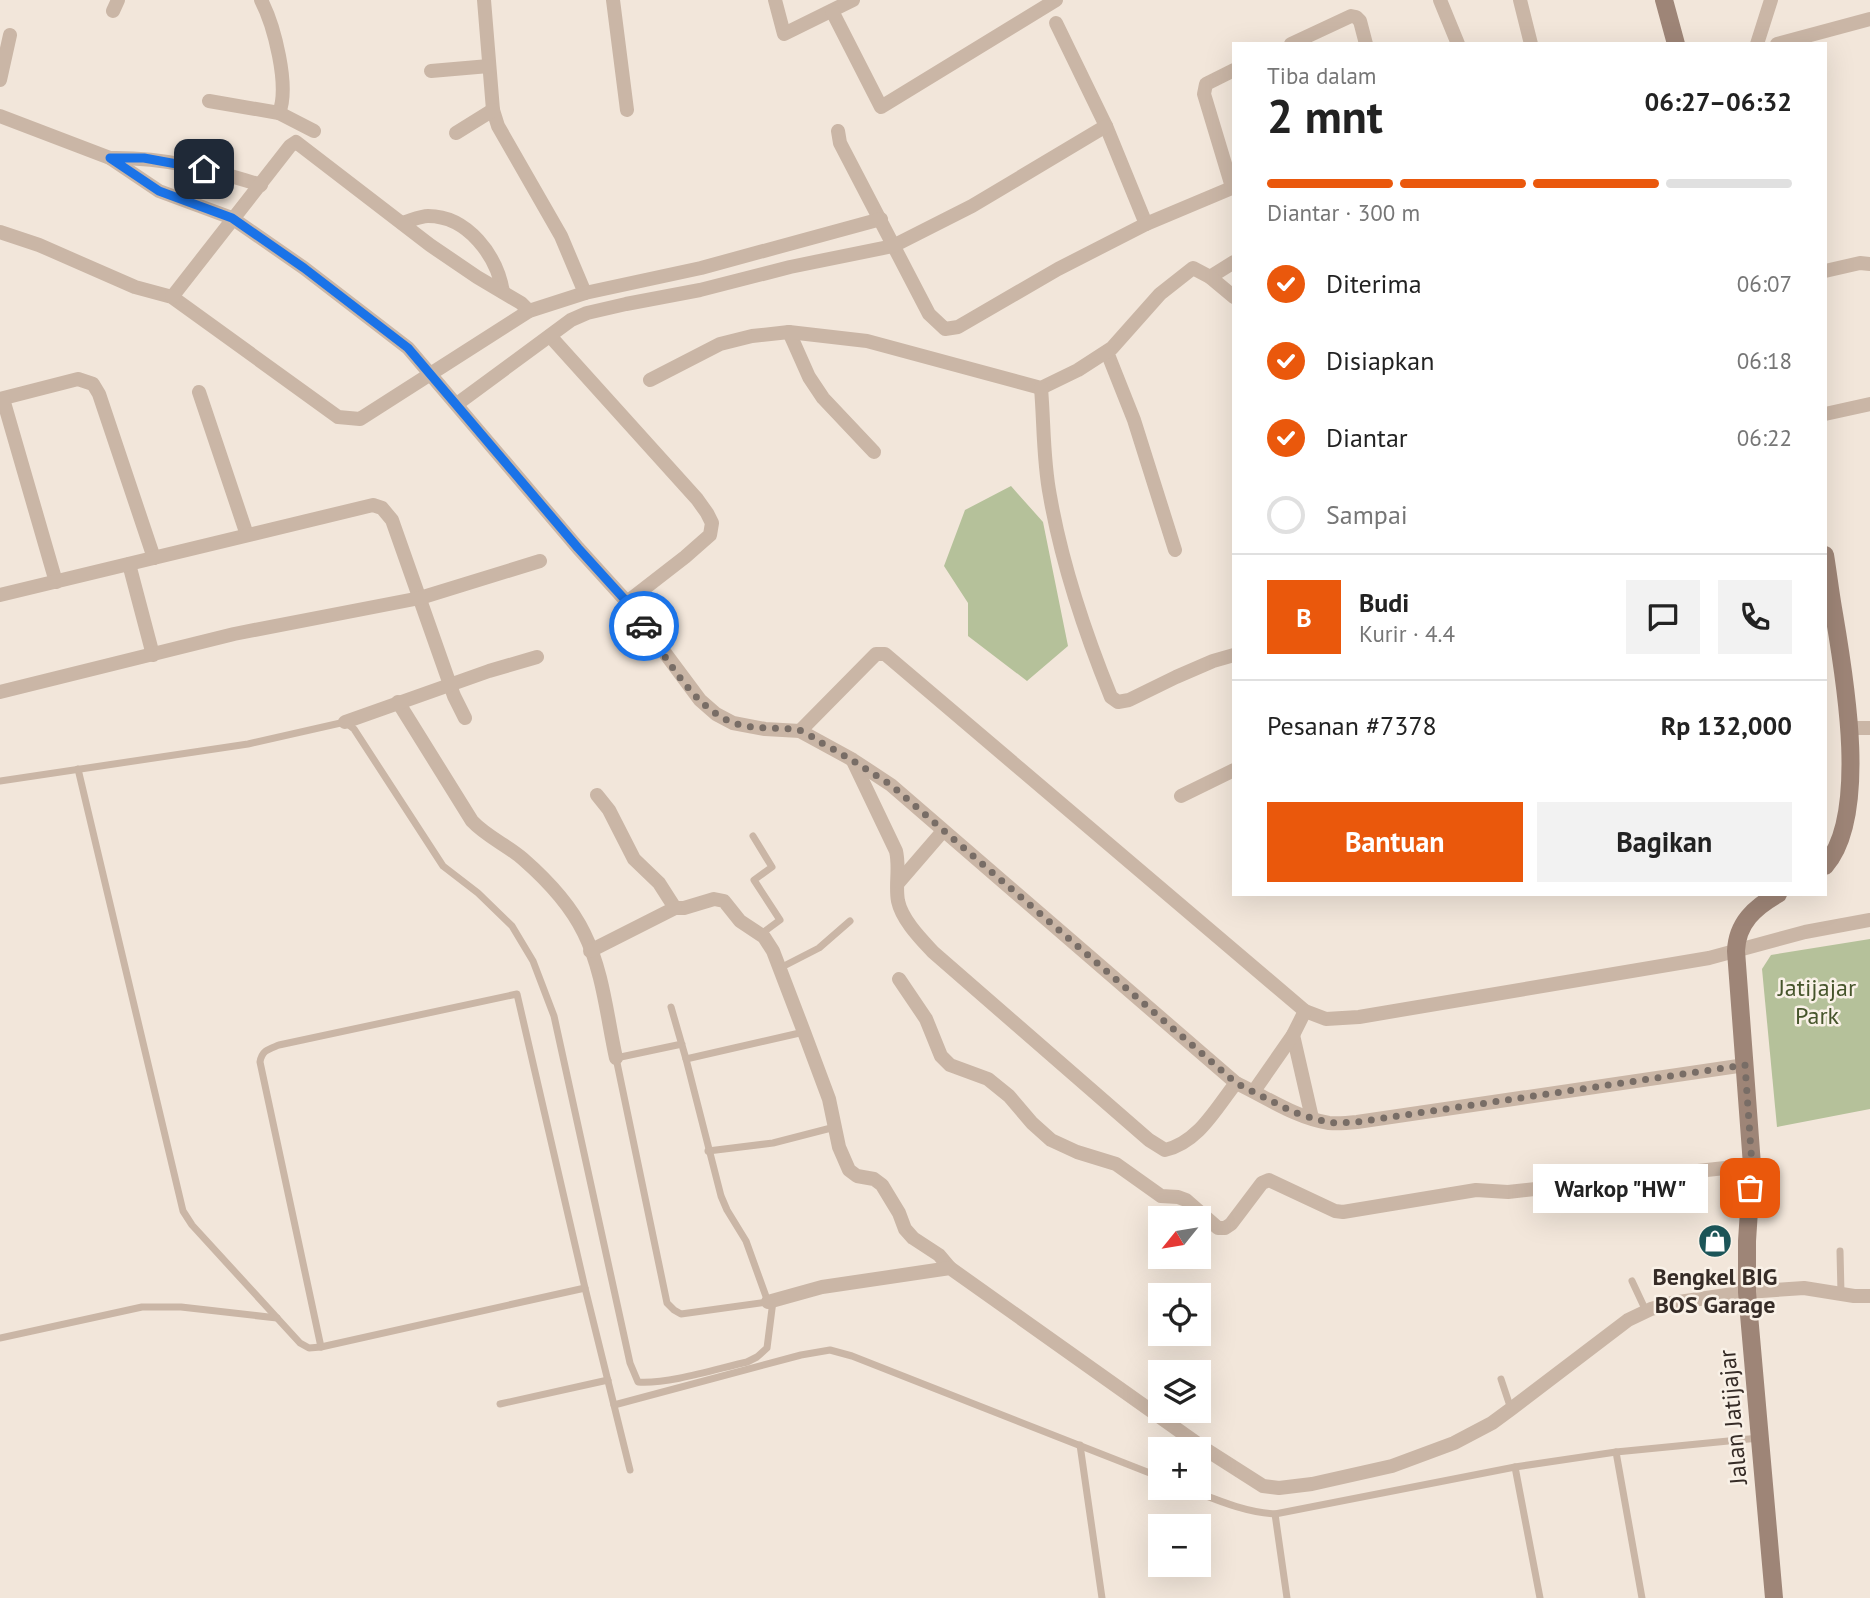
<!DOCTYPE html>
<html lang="id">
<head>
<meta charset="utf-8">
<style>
	:root { --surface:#fff; --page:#f2f2f2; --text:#222; --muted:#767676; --line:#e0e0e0; --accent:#ea580c }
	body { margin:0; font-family:"PT Sans",sans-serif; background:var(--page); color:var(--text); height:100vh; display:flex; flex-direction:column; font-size:26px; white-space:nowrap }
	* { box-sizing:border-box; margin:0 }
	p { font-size:23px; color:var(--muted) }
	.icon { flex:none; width:38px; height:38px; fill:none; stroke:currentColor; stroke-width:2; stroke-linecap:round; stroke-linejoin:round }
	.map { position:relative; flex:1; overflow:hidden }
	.side { position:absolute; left:1232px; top:42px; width:595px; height:854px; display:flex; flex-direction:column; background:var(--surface); border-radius:0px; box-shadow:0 7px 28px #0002 }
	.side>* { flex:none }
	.needle { width:46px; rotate:240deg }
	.controls { position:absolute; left:1148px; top:1206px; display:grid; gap:14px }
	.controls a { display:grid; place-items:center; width:63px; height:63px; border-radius:0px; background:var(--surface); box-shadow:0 7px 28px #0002; font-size:35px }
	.pin { position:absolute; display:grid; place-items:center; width:60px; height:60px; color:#fff; margin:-30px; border-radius:14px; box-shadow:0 4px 10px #0006 }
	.courier { position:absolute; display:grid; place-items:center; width:70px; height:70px; margin:-35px; border:5px solid #1a73e8; border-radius:50%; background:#fff; color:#222; box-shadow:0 2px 9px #0007 }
	.bubble { position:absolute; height:49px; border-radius:0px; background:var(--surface); box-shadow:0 7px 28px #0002; font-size:23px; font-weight:600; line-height:49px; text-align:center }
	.headline em { font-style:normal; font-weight:600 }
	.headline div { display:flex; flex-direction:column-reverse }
	.headline { display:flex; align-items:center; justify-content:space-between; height:119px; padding:0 35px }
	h1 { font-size:46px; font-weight:600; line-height:52px }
	.bar { display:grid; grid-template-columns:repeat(4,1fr); gap:10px 7px; align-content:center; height:84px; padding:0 35px }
	.bar i { height:9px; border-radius:5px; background:var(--line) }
	.bar .selected { background:var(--accent) }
	.bar p { grid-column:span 4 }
	.line { display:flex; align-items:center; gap:18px; padding:0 35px; border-top:2px solid var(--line) }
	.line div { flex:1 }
	.round { display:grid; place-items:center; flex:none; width:74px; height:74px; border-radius:0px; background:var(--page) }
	ol { padding:0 35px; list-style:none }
	li { display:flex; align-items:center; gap:21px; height:77px }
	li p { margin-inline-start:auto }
	li .icon { padding:7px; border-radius:50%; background:var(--accent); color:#fff; stroke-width:4 }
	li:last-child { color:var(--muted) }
	li i { width:38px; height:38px; border:4px solid var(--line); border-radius:50% }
	.action { display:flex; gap:14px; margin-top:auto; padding:14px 35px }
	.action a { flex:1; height:80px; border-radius:0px; background:var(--accent); color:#fff; font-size:28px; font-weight:600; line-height:80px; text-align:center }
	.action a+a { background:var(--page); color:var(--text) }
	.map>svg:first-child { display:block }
	.green { fill:#b5c19a }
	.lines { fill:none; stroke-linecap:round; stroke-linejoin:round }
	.lane { stroke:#cab6a6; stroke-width:7 }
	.street { stroke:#cab6a6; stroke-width:14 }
	.secondary { stroke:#9e8577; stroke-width:18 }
	.done { stroke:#786d66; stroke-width:7; stroke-dasharray:0 12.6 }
	.route { stroke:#1a73e8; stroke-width:9 }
	.labels { text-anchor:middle; stroke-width:5; stroke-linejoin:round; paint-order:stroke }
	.park-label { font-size:24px; fill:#46552b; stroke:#f9f1e7 }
	.poi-label { font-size:24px; font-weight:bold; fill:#362c27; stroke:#f9f1e7 }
	.street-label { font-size:24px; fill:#362c27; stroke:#f9f1e7 }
</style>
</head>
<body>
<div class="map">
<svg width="1870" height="1598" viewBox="0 0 1870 1598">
	<rect width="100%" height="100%" fill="#f2e6da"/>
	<g class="green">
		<polygon points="1011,486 1043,522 1068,646 1027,681 968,636 968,603 944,566 965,510"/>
		<polygon points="1870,939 1870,1109 1777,1127 1762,969 1771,955"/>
	</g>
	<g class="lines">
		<g class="lane">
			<polyline points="78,769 183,1211 192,1225 300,1343 309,1348 321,1347 585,1288"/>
			<path d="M0,781L248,744L345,722L354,729L443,866L478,893L512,926L533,961L554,1016L630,1363L638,1382C670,1384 716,1369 747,1362L757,1357L767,1348L773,1301"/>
			<polyline points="753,836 772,867 754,880 780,920 761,934"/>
			<polyline points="780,968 819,948 850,921"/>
			<polyline points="671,1007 686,1059 721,1196 727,1210 746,1241 768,1302 681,1314 674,1310 667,1303 616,1058 682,1044"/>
			<polyline points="686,1059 804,1032"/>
			<polyline points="708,1151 773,1143 835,1127"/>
			<polyline points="1840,1251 1841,1293"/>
			<polyline points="1632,1281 1646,1311"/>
			<polyline points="0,1338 142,1307 181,1307 277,1318"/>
			<path d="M321,1347L260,1062C262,1050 269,1049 279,1045L517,994L585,1288L630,1470"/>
			<polyline points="1501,1379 1511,1409"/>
			<polyline points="500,1404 608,1380"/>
			<polyline points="614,1405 801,1355 830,1350 852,1356 1160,1477"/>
			<polyline points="1080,1445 1102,1598"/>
			<polyline points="1616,1452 1642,1598"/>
			<polyline points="1515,1467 1540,1598"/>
			<path d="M1186,1488C1215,1499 1243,1512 1275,1514L1515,1467L1616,1452L1759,1438"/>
			<polyline points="1275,1514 1287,1598"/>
		</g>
		<g class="street">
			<path d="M261,0C274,25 290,86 279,113"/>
			<polyline points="484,0 493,110 498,126 561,236 585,293"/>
			<polyline points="613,0 627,110"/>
			<polyline points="775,0 784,34 853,0"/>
			<polyline points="1440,0 1458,44"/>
			<polyline points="1520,0 1531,44"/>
			<polyline points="113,11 118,0"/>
			<polyline points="832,11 881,107 1056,0"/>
			<polyline points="1056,23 1106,126 1146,224"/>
			<polyline points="1291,44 1351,16 1356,17 1360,21 1366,44"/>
			<polyline points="1757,44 1771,0"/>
			<polyline points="1777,44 1870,19"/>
			<polyline points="431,71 489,66"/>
			<polyline points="0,80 10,35"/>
			<polyline points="209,101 279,113 314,131"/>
			<path d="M0,116L110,158L159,191L232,218L304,268L408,348L578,548L627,602L700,700L716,714L733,723L765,729L800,731L853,760L891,785L1236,1083C1266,1097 1296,1118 1329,1123C1338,1124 1348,1123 1357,1122L1745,1065"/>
			<polyline points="838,131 840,143 929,314 945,329 958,327 1058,269 1146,224 1234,187"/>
			<polyline points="456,133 493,110"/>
			<path d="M110,158C164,157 209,169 261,185"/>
			<polyline points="1232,187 1204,94 1206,84 1234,70"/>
			<path d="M402,223C410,221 420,216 428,216C468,216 497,256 503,292"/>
			<polyline points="0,232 39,245 135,287 172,297 338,417 360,419 529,311 585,293 701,268 881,219"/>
			<polyline points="1825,271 1860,263 1870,264"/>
			<polyline points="1210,277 1234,262"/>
			<polyline points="172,297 290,146 296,142 430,245 477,277 521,303 529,311"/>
			<polyline points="789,332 809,377 823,398 874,452"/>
			<polyline points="550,336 697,499 707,513 712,523 710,535 685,557 627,602"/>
			<polyline points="1107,352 1134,420 1175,550"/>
			<polyline points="650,380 720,344 752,336 789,332 867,341 1041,388 1078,370 1112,348 1160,294 1193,268 1210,277 1234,297"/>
			<path d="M1041,388C1044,423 1043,461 1050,496C1062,565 1085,633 1111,697L1118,702L1129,700L1176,677L1213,661L1234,655"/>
			<polyline points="199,392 247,535"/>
			<polyline points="0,399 78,379 93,384 99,394 154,558"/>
			<polyline points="3,399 56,582"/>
			<polyline points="457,404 571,320 587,313 626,304 700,290 790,267 893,246 972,206 1106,126"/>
			<polyline points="1825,414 1870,404"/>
			<polyline points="129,564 153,655"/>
			<polyline points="0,595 373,505 382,508 392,520 454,696 465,718"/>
			<polyline points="0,692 234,634 420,598 540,561"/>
			<path d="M398,702L472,821C487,837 507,845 523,859C547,880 570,904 584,933C603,971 607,1017 616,1058"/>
			<polyline points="345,722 489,671 537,657"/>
			<polyline points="1854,728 1870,728"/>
			<polyline points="800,731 876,654 885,654 1305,1011 1326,1019 1359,1017 1709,958 1805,932 1870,920"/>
			<path d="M853,761L896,851C900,868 895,885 898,901C902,920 921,939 933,952L1149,1140L1165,1150C1198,1143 1216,1108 1236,1083"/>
			<polyline points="597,795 609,810 634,859 659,883 675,908 684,908 714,899 724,901 740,921 764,937 773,951 804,1032 829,1099 839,1147 849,1170 857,1176 874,1179 882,1185 899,1213 905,1229 913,1238 939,1255 950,1268"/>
			<polyline points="1181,796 1234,770"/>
			<polyline points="899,882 943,831"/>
			<polyline points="590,951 675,908"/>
			<polyline points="899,979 926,1019 941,1056 950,1065 988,1079 1009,1096 1032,1123 1051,1140 1077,1152 1116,1164 1161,1196 1178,1197 1186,1200 1218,1228 1225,1228 1231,1224 1262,1183 1269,1180 1335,1211 1343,1212 1476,1190 1508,1192 1752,1165"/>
			<polyline points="1293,1035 1312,1118"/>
			<polyline points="1254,1091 1293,1035 1305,1011"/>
			<polyline points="768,1302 822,1287 950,1268 1205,1449 1263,1486 1279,1488 1312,1484 1392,1466 1454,1443 1492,1423 1511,1409 1628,1320 1651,1309 1672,1303 1747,1292 1804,1288 1854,1296 1870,1296"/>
		</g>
		<g class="secondary">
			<polyline points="1664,0 1676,44"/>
			<path d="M1825,555C1828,573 1830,591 1833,608C1844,673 1870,815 1825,866"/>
			<path d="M1774,1598L1747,1292V1241L1752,1165L1736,951C1737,923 1755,907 1778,894"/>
		</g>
	</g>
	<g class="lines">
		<path class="done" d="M644,626C665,655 685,692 715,713C744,734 769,725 799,730C806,732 815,739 822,743C846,756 868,770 891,785L1236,1083L1293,1112L1312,1118L1330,1123L1357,1122L1745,1065L1752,1165L1750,1188"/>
		<polyline class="route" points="204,169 144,158 110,158 159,191 232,218 304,268 408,348 578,548 627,602 644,626"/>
	</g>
	<defs>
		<g id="shop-disc" transform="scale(1.75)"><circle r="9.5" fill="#1c5558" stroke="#f9f1e7"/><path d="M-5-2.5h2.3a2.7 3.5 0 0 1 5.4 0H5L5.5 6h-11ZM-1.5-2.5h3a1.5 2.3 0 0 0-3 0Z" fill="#fff"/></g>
	</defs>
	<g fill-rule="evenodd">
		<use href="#shop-disc" x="1715" y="1241"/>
	</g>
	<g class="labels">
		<g class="park-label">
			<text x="1817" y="996">Jatijajar<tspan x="1817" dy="28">Park</tspan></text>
		</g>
		<g class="poi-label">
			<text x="1715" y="1285">Bengkel BIG<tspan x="1715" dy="28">BOS Garage</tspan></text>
		</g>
		<g class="street-label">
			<text transform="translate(1733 1417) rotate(-95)" y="8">Jalan Jatijajar</text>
		</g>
	</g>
</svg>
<div class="controls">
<a><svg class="needle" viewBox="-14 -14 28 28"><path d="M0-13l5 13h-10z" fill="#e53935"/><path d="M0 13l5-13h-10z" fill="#767676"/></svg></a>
<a><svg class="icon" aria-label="locate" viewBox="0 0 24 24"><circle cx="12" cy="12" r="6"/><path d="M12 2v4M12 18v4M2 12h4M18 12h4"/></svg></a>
<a><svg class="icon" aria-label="layers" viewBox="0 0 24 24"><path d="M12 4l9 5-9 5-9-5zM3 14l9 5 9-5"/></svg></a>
<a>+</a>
<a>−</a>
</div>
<div class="pin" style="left:1750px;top:1188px;background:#ea580c"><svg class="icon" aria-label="bag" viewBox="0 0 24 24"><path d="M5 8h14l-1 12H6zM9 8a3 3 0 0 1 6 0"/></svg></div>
<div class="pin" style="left:204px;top:169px;background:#1f2937"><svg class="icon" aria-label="home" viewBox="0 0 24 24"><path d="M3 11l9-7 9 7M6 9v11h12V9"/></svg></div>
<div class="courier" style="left:644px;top:626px"><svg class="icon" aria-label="car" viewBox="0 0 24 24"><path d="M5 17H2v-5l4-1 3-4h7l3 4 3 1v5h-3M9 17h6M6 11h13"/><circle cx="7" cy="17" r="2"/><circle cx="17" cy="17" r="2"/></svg></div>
<div class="bubble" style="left:1533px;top:1164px;width:175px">Warkop &quot;HW&quot;</div>
<section class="side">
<div class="headline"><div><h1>2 mnt</h1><p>Tiba dalam</p></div><em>06:27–06:32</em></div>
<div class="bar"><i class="selected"></i><i class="selected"></i><i class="selected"></i><i></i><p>Diantar · 300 m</p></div>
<ol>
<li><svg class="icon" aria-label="check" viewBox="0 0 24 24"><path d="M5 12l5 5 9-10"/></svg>Diterima<p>06:07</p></li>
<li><svg class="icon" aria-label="check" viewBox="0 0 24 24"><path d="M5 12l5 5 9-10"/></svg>Disiapkan<p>06:18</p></li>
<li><svg class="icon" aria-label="check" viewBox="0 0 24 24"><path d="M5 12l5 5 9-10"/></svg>Diantar<p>06:22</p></li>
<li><i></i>Sampai</li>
</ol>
<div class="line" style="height:126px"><b class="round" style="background:var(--accent);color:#fff">B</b><div><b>Budi</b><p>Kurir · 4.4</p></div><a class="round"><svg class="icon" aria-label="chat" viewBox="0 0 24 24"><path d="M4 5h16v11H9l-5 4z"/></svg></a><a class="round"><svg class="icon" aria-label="phone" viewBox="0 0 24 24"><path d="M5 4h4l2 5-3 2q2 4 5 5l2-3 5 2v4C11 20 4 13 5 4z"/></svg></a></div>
<div class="line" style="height:91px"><div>Pesanan #7378</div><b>Rp 132,000</b></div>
<div class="action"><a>Bantuan</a><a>Bagikan</a></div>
</section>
</div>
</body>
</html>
